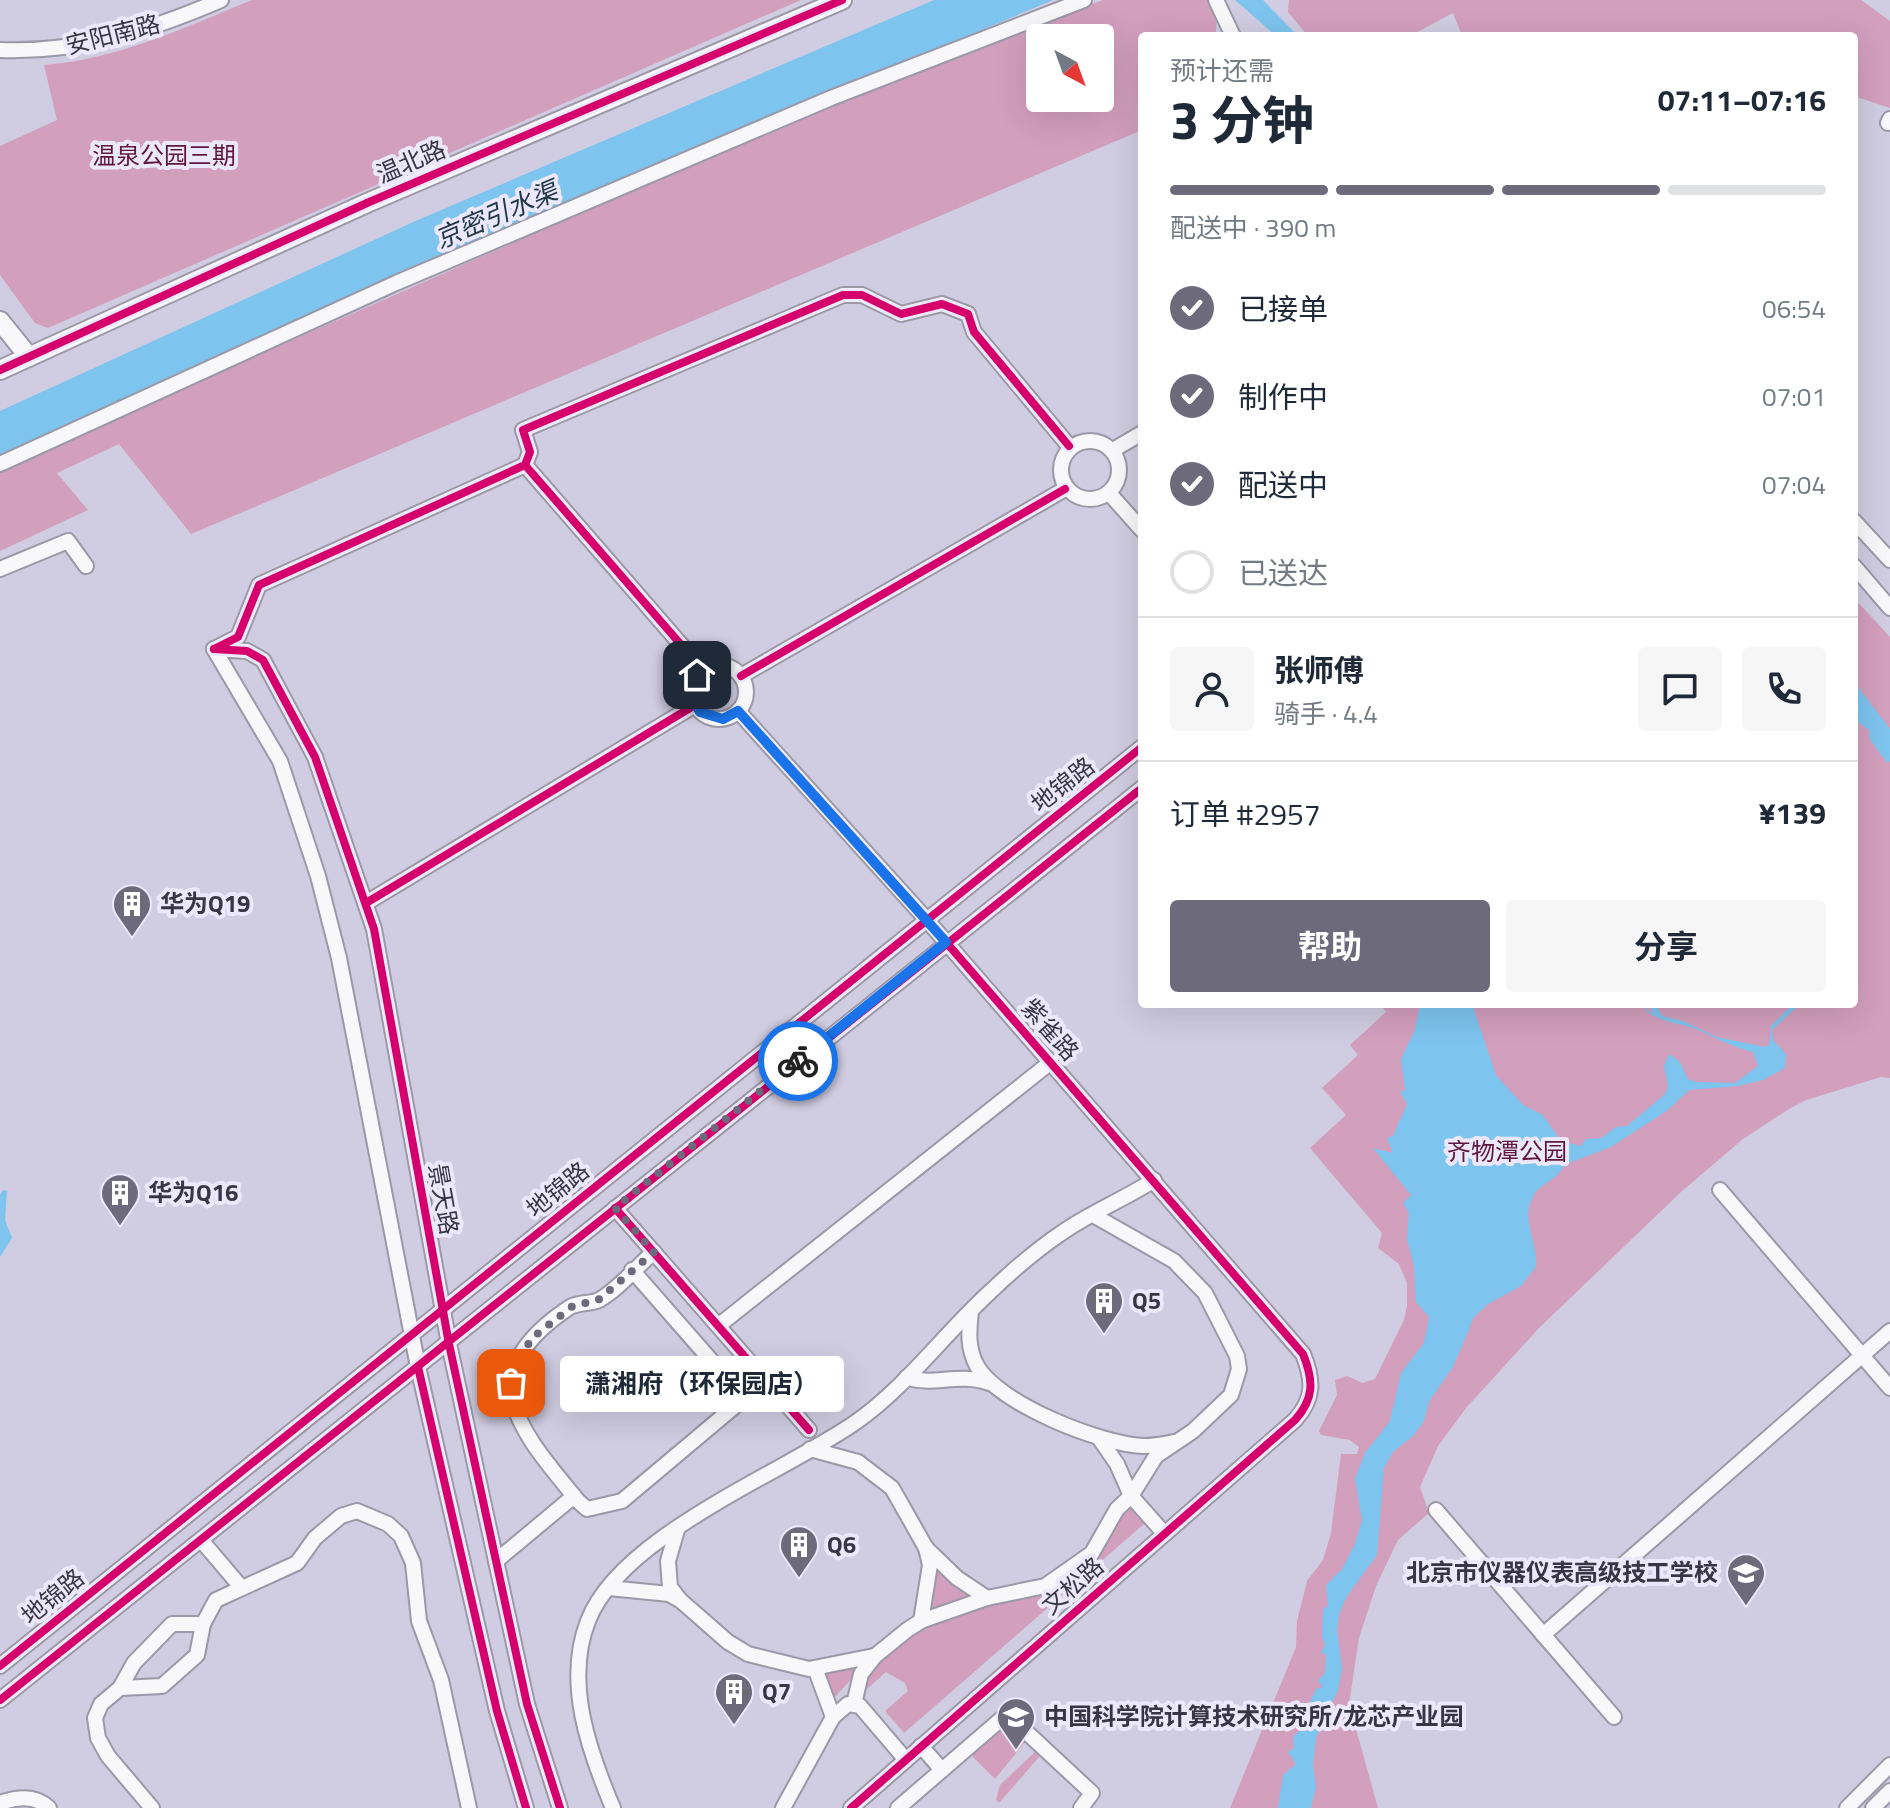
<!DOCTYPE html>
<html lang="zh">
<head>
<meta charset="utf-8">
<style>
	:root { --surface:#fff; --page:#f6f6f7; --text:#1f2937; --muted:#747a83; --line:#e0e1e3; --accent:#6d6a7b }
	body { margin:0; font-family:"Titillium Web","Noto Sans SC",sans-serif; background:var(--page); color:var(--text); height:100vh; display:flex; flex-direction:column; font-size:30px; white-space:nowrap }
	* { box-sizing:border-box; margin:0 }
	p { font-size:26px; color:var(--muted) }
	.icon { flex:none; width:44px; height:44px; fill:none; stroke:currentColor; stroke-width:2; stroke-linecap:round; stroke-linejoin:round }
	.map { position:relative; flex:1; overflow:hidden }
	.drawer { position:absolute; left:1138px; top:32px; width:720px; height:976px; display:flex; flex-direction:column; background:var(--surface); border-radius:8px; box-shadow:0 8px 32px #0002 }
	.drawer>* { flex:none }
	.needle { width:52px; rotate:139deg }
	.controls { position:absolute; left:1026px; top:24px; display:grid; gap:16px }
	.controls a { display:grid; place-items:center; width:88px; height:88px; border-radius:8px; background:var(--surface); box-shadow:0 8px 32px #0002; font-size:40px }
	.pin { position:absolute; display:grid; place-items:center; width:68px; height:68px; color:#fff; margin:-34px; border-radius:16px; box-shadow:0 4px 12px #0006 }
	.courier { position:absolute; display:grid; place-items:center; width:80px; height:80px; margin:-40px; border:6px solid #1a73e8; border-radius:50%; background:#fff; color:#222; box-shadow:0 2px 10px #0007 }
	.bubble { position:absolute; height:56px; border-radius:8px; background:var(--surface); box-shadow:0 8px 32px #0002; font-size:26px; font-weight:700; line-height:56px; text-align:center }
	.overview em { font-style:normal; font-weight:700 }
	.overview div { display:flex; flex-direction:column-reverse }
	.overview { display:flex; align-items:center; justify-content:space-between; height:136px; padding:0 32px }
	h1 { font-size:52px; font-weight:700; line-height:60px }
	.bar { display:grid; grid-template-columns:repeat(4,1fr); gap:12px 8px; align-content:center; height:96px; padding:0 32px }
	.bar i { height:10px; border-radius:6px; background:var(--line) }
	.bar .on { background:var(--accent) }
	.bar p { grid-column:span 4 }
	.line { display:flex; align-items:center; gap:20px; padding:0 32px; border-top:2px solid var(--line) }
	.line div { flex:1 }
	.round { display:grid; place-items:center; flex:none; width:84px; height:84px; border-radius:8px; background:var(--page) }
	ol { padding:0 32px; list-style:none }
	li { display:flex; align-items:center; gap:24px; height:88px }
	li p { margin-inline-start:auto }
	li .icon { padding:8px; border-radius:50%; background:var(--accent); color:#fff; stroke-width:4 }
	li:last-child { color:var(--muted) }
	li i { width:44px; height:44px; border:4px solid var(--line); border-radius:50% }
	.button { display:flex; gap:16px; margin-top:auto; padding:16px 32px }
	.button a { flex:1; height:92px; border-radius:8px; background:var(--accent); color:#fff; font-size:32px; font-weight:700; line-height:92px; text-align:center }
	.button a+a { background:var(--page); color:var(--text) }
	.map>svg:first-child { display:block }
	.green { fill:#d29fbd; fill-rule:evenodd }
	.water { fill:#7dc4ee }
	.lines { fill:none; stroke-linecap:round; stroke-linejoin:round }
	.minor-casing { stroke:#9b98a8; stroke-width:18 }
	.major-casing { stroke:#9b98a8; stroke-width:22 }
	.minor { stroke:#f8f7fa; stroke-width:14 }
	.major { stroke:#f8f7fa; stroke-width:18 }
	.cycleway-casing { stroke:#ebe8fb; stroke-width:13 }
	.cycleway { stroke:#d6006c; stroke-width:8 }
	.done { stroke:#6d6a7b; stroke-width:8; stroke-dasharray:0 14.4 }
	.route { stroke:#1a73e8; stroke-width:10 }
	.labels { text-anchor:middle; stroke-width:8; stroke-linejoin:round; paint-order:stroke }
	.street-label { font-size:24px; fill:#383544; stroke:#ebe8fb }
	.park-label { font-size:24px; fill:#5e173b; stroke:#ebe8fb }
	.poi-label { font-size:24px; font-weight:bold; fill:#383544; stroke:#ebe8fb; text-anchor:start }
	.water-label { font-size:26px; font-style:italic; fill:#223945; stroke:#ebe8fb }
</style>
</head>
<body>
<div class="map">
<svg width="1890" height="1808" viewBox="0 0 1890 1808">
	<rect width="100%" height="100%" fill="#d0cce1"/>
	<g class="green">
		<path d="M252,0H801L48,328L35,323L0,275V146L57,120L44,65C119,59 183,28 252,0Z"/>
		<path d="M1103,0H1210L1217,8L1216,33L1220,36H1142V130L191,534L119,444L57,473L88,510L0,551V469L871,85ZM1040,38H1100V98H1040Z"/>
		<polygon points="1289,0 1861,0 1890,21 1890,108 1854,96 1854,36 1462,36 1453,13 1410,36 1308,36 1288,12"/>
		<polygon points="1854,598 1890,637 1890,1078 1881,1077 1806,1100 1789,1109 1743,1139 1681,1192 1539,1328 1466,1408 1438,1446 1420,1487 1429,1513 1398,1540 1376,1586 1359,1638 1349,1704 1378,1808 1230,1808 1296,1647 1297,1621 1307,1581 1323,1560 1331,1533 1341,1454 1357,1454 1359,1447 1350,1440 1321,1435 1319,1431 1337,1395 1335,1380 1347,1376 1363,1383 1375,1379 1404,1320 1407,1306 1407,1283 1399,1264 1378,1248 1382,1233 1310,1148 1346,1115 1322,1088 1358,1055 1350,1045 1386,1012 1380,1004 1854,1004"/>
		<polygon points="1129,1506 1145,1523 904,1733 885,1711 908,1691 905,1683 886,1672 867,1689 864,1677 877,1661 918,1629 984,1604 1048,1591 1076,1573 1096,1556"/>
		<polygon points="940,1570 972,1594 932,1610 936,1572"/>
		<polygon points="855,1667 856,1674 833,1699 826,1671"/>
		<polygon points="1006,1721 1026,1741 995,1779 973,1757 972,1751"/>
		<polygon points="1035,1752 1039,1757 999,1803 996,1800 1000,1785"/>
	</g>
	<g class="water">
		<polygon points="934,0 1053,0 809,103 0,461 0,411 420,219"/>
		<polygon points="1235,0 1263,0 1298,36 1276,36"/>
		<polygon points="1854,682 1890,729 1890,761 1887,763 1869,738 1870,731 1854,719"/>
		<path d="M1420,1004H1472L1496,1075L1523,1105L1543,1115L1561,1141L1581,1146L1586,1139L1601,1138L1616,1127L1627,1126L1665,1094L1668,1086L1664,1066L1669,1054L1680,1062L1688,1079L1696,1082L1735,1083L1758,1066L1753,1052C1727,1045 1719,1039 1696,1029C1675,1021 1655,1023 1640,1004L1653,1014L1650,1004H1656L1662,1016L1683,1021L1717,1037L1765,1047L1769,1045L1771,1026L1793,1004H1800L1772,1030L1773,1040L1786,1054L1785,1068L1763,1080L1738,1086L1689,1090L1668,1110L1611,1147L1564,1165C1558,1181 1540,1182 1533,1197C1520,1220 1539,1244 1536,1267L1521,1286L1488,1304L1474,1317L1454,1365L1429,1402L1424,1421L1414,1435L1393,1452L1384,1468L1377,1555L1347,1596L1339,1614L1337,1630L1342,1669L1338,1690L1316,1738L1313,1765L1316,1787L1311,1808H1278L1283,1775L1296,1764L1288,1752L1294,1748L1293,1737L1305,1725V1712L1316,1689L1323,1687L1318,1681L1325,1672L1326,1655L1321,1652L1325,1645L1322,1637L1323,1609L1328,1606L1326,1585L1342,1569L1355,1544L1362,1520L1355,1479L1365,1453L1390,1421L1401,1373L1424,1343L1429,1317L1416,1302L1414,1266L1407,1239L1409,1213L1403,1203L1411,1195L1373,1148L1393,1153L1387,1138L1393,1136L1407,1104L1400,1092L1405,1090L1401,1059L1415,1030Z"/>
		<polygon points="3,1190 7,1191 5,1220 12,1238 0,1257 0,1195"/>
	</g>
	<g class="lines">
		<g class="minor-casing">
			<g id="minor">
				<polyline points="1216,0 1233,36"/>
				<path d="M0,50C79,53 149,31 221,0"/>
				<polyline points="1888,123 1890,119"/>
				<circle cx="1090" cy="470" r="29"/>
				<polyline points="1113,450 1142,433"/>
				<polyline points="0,464 396,283 831,98 1084,0"/>
				<polyline points="525,465 703,670"/>
				<polyline points="1109,493 1142,530"/>
				<polyline points="1854,521 1890,560"/>
				<polyline points="1854,566 1890,608"/>
				<polyline points="0,569 68,541 86,566"/>
				<polyline points="214,649 247,651 263,660 315,757 374,929 449,1344 527,1704 560,1808"/>
				<polyline points="214,649 280,761 318,876 339,958 418,1367 497,1711 526,1808"/>
				<polyline points="214,649 238,637 259,585 525,465 530,452 523,430 843,295 862,295 901,314 942,304 968,314 974,332 1069,446"/>
				<circle cx="719" cy="692" r="27"/>
				<polyline points="741,676 1065,489"/>
				<path d="M738,711L926,919L1303,1354C1314,1381 1314,1399 1295,1420L851,1808"/>
				<polyline points="366,903 695,705"/>
				<polyline points="1720,1190 1890,1388"/>
				<polyline points="615,1208 809,1430"/>
				<path d="M654,1252C637,1266 619,1289 599,1300C591,1304 579,1302 570,1307C468,1375 519,1429 578,1501L587,1509L622,1501L766,1380"/>
				<polyline points="632,1270 744,1398"/>
				<path d="M971,1311C969,1330 967,1348 977,1366C999,1404 1100,1444 1143,1446C1153,1446 1164,1444 1174,1442"/>
				<polyline points="718,1326 1051,1062"/>
				<path d="M907,1377C931,1387 959,1372 989,1383"/>
				<polyline points="1099,1438 1117,1464 1131,1496 1164,1533"/>
				<polyline points="810,1449 858,1462 892,1488 926,1548 930,1565 921,1621"/>
				<polyline points="1436,1510 1614,1717"/>
				<polyline points="677,1530 668,1561 670,1587 680,1600 728,1642 748,1654 809,1669 874,1656"/>
				<polyline points="201,1540 241,1587"/>
				<polyline points="926,1548 957,1578 987,1598"/>
				<polyline points="496,1561 574,1496"/>
				<polyline points="609,1588 669,1594 680,1600"/>
				<polyline points="1543,1635 1890,1331"/>
				<polyline points="0,1666 1142,747"/>
				<polyline points="815,1668 833,1717"/>
				<polyline points="120,1688 162,1686 197,1655 203,1624"/>
				<polyline points="0,1700 1142,788"/>
				<polyline points="854,1704 861,1674 875,1656 907,1630 921,1621 987,1598 1045,1586 1092,1553 1117,1509 1131,1496 1156,1456 1193,1431 1231,1395 1239,1369 1237,1356 1205,1293 1174,1261 1093,1215"/>
				<polyline points="921,1746 942,1770"/>
				<path d="M0,1803C17,1797 36,1795 49,1808"/>
				<polyline points="152,1808 108,1756 98,1738 95,1718 101,1704 120,1688 134,1663 172,1624 203,1624 216,1600 297,1563 315,1538 341,1516 357,1511 388,1524 401,1536 413,1563 419,1621 441,1680 469,1808"/>
				<path d="M613,1808C589,1751 564,1682 588,1621C620,1536 783,1473 856,1422C907,1386 944,1334 990,1292C1012,1271 1035,1251 1060,1234C1089,1213 1123,1200 1154,1180"/>
				<polyline points="783,1808 833,1717 848,1704 860,1706 906,1760"/>
				<polyline points="898,1808 1007,1714 1092,1793 1081,1808"/>
				<polyline points="1847,1808 1890,1765"/>
				<polyline points="1873,1808 1890,1791"/>
			</g>
		</g>
		<g class="major-casing">
			<g id="major">
				<polyline points="0,321 29,357"/>
				<polyline points="0,370 367,203 842,0"/>
			</g>
		</g>
		<use href="#minor" class="minor"/>
		<use href="#major" class="major"/>
		<g class="cycleway-casing">
			<g id="cycleway">
				<polyline points="0,370 367,203 842,0"/>
				<polyline points="525,465 703,670"/>
				<polyline points="214,649 247,651 263,660 315,757 374,929 449,1344 527,1704 560,1808"/>
				<polyline points="214,649 238,637 259,585 525,465 530,452 523,430 843,295 862,295 901,314 942,304 968,314 974,332 1069,446"/>
				<polyline points="741,676 1065,489"/>
				<path d="M738,711L926,919L1303,1354C1314,1381 1314,1399 1295,1420L851,1808"/>
				<polyline points="366,903 695,705"/>
				<polyline points="615,1208 809,1430"/>
				<polyline points="418,1367 497,1711 526,1808"/>
				<polyline points="0,1666 1142,747"/>
				<polyline points="0,1700 1142,788"/>
			</g>
		</g>
		<use href="#cycleway" class="cycleway"/>
	</g>
	<g class="lines">
		<polyline class="done" points="511,1383 515,1366 532,1338 574,1305 597,1301 654,1252 615,1208 798,1061"/>
		<polyline class="route" points="697,675 692,698 700,712 723,719 738,711 946,942 798,1061"/>
	</g>
	<defs>
		<g id="building-pin" transform="scale(2)"><path d="M0 17L-7.5 6A9.5 9.5 0 1 1 7.5 6Z" fill="#6d6a7b" stroke="#ebe8fb"/><path d="M-4-6H4V6H1V3H-1V6H-4ZM-2.5-4.3h1.7v1.8h-1.7ZM.8-4.3h1.7v1.8H.8ZM-2.5-1h1.7V.8h-1.7ZM.8-1h1.7V.8H.8Z" fill="#fff"/></g>
		<g id="university-pin" transform="scale(2)"><path d="M0 17L-7.5 6A9.5 9.5 0 1 1 7.5 6Z" fill="#6d6a7b" stroke="#ebe8fb"/><path d="M0-5L7-2L0 1L-7-2ZM-4 1L0 2.5L4 1V4Q0 6-4 4Z" fill="#fff"/></g>
	</defs>
	<g fill-rule="evenodd">
		<use href="#building-pin" x="132" y="904"/>
		<use href="#building-pin" x="120" y="1193"/>
		<use href="#building-pin" x="1104" y="1301"/>
		<use href="#building-pin" x="799" y="1545"/>
		<use href="#university-pin" x="1746" y="1573"/>
		<use href="#building-pin" x="734" y="1692"/>
		<use href="#university-pin" x="1016" y="1717"/>
	</g>
	<g class="labels">
		<g class="street-label">
			<text transform="translate(113 35) rotate(-14)" y="8">安阳南路</text>
			<text transform="translate(411 162) rotate(-23)" y="8">温北路</text>
			<text transform="translate(1063 785) rotate(-38)" y="8">地锦路</text>
			<text transform="translate(1050 1030) rotate(49)" y="8">紫雀路</text>
			<text transform="translate(558 1190) rotate(-39)" y="8">地锦路</text>
			<text transform="translate(443 1199) rotate(80)" y="8">景天路</text>
			<text transform="translate(1073 1586) rotate(-41)" y="8">文松路</text>
			<text transform="translate(53 1597) rotate(-39)" y="8">地锦路</text>
		</g>
		<g class="park-label">
			<text x="164" y="164">温泉公园三期</text>
			<text x="1507" y="1160">齐物潭公园</text>
		</g>
		<g class="poi-label">
			<text x="160" y="912">华为Q19</text>
			<text x="148" y="1201">华为Q16</text>
			<text x="1132" y="1309">Q5</text>
			<text x="827" y="1553">Q6</text>
			<text x="1718" y="1581" text-anchor="end">北京市仪器仪表高级技工学校</text>
			<text x="762" y="1700">Q7</text>
			<text x="1044" y="1725">中国科学院计算技术研究所/龙芯产业园</text>
		</g>
		<g class="water-label">
			<text transform="translate(496 215) rotate(-23)" y="9">京密引水渠</text>
		</g>
	</g>
</svg>
<div class="controls">
<a><svg class="needle" viewBox="-14 -14 28 28"><path d="M0-13l5 13h-10z" fill="#e53935"/><path d="M0 13l5-13h-10z" fill="#747a83"/></svg></a>
</div>
<div class="pin" style="left:511px;top:1383px;background:#ea580c"><svg class="icon" aria-label="bag" viewBox="0 0 24 24"><path d="M5 8h14l-1 12H6zM9 8a3 3 0 0 1 6 0"/></svg></div>
<div class="pin" style="left:697px;top:675px;background:#1f2937"><svg class="icon" aria-label="home" viewBox="0 0 24 24"><path d="M3 11l9-7 9 7M6 9v11h12V9"/></svg></div>
<div class="courier" style="left:798px;top:1061px"><svg class="icon" aria-label="bike" viewBox="0 0 24 24"><circle cx="6" cy="16" r="4"/><circle cx="18" cy="16" r="4"/><path d="M6 16l4-8h5l3 8M10 8l3 8H6M13 5h3"/></svg></div>
<div class="bubble" style="left:560px;top:1356px;width:284px">潇湘府（环保园店）</div>
<section class="drawer">
<div class="overview"><div><h1>3 分钟</h1><p>预计还需</p></div><em>07:11–07:16</em></div>
<div class="bar"><i class="on"></i><i class="on"></i><i class="on"></i><i></i><p>配送中 · 390 m</p></div>
<ol>
<li><svg class="icon" aria-label="check" viewBox="0 0 24 24"><path d="M5 12l5 5 9-10"/></svg>已接单<p>06:54</p></li>
<li><svg class="icon" aria-label="check" viewBox="0 0 24 24"><path d="M5 12l5 5 9-10"/></svg>制作中<p>07:01</p></li>
<li><svg class="icon" aria-label="check" viewBox="0 0 24 24"><path d="M5 12l5 5 9-10"/></svg>配送中<p>07:04</p></li>
<li><i></i>已送达</li>
</ol>
<div class="line" style="height:144px"><a class="round"><svg class="icon" aria-label="person" viewBox="0 0 24 24"><circle cx="12" cy="8" r="4"/><path d="M4 21q1-7 8-7t8 7"/></svg></a><div><b>张师傅</b><p>骑手 · 4.4</p></div><a class="round"><svg class="icon" aria-label="chat" viewBox="0 0 24 24"><path d="M4 5h16v11H9l-5 4z"/></svg></a><a class="round"><svg class="icon" aria-label="phone" viewBox="0 0 24 24"><path d="M5 4h4l2 5-3 2q2 4 5 5l2-3 5 2v4C11 20 4 13 5 4z"/></svg></a></div>
<div class="line" style="height:104px"><div>订单 #2957</div><b>¥139</b></div>
<div class="button"><a>帮助</a><a>分享</a></div>
</section>
</div>
</body>
</html>
